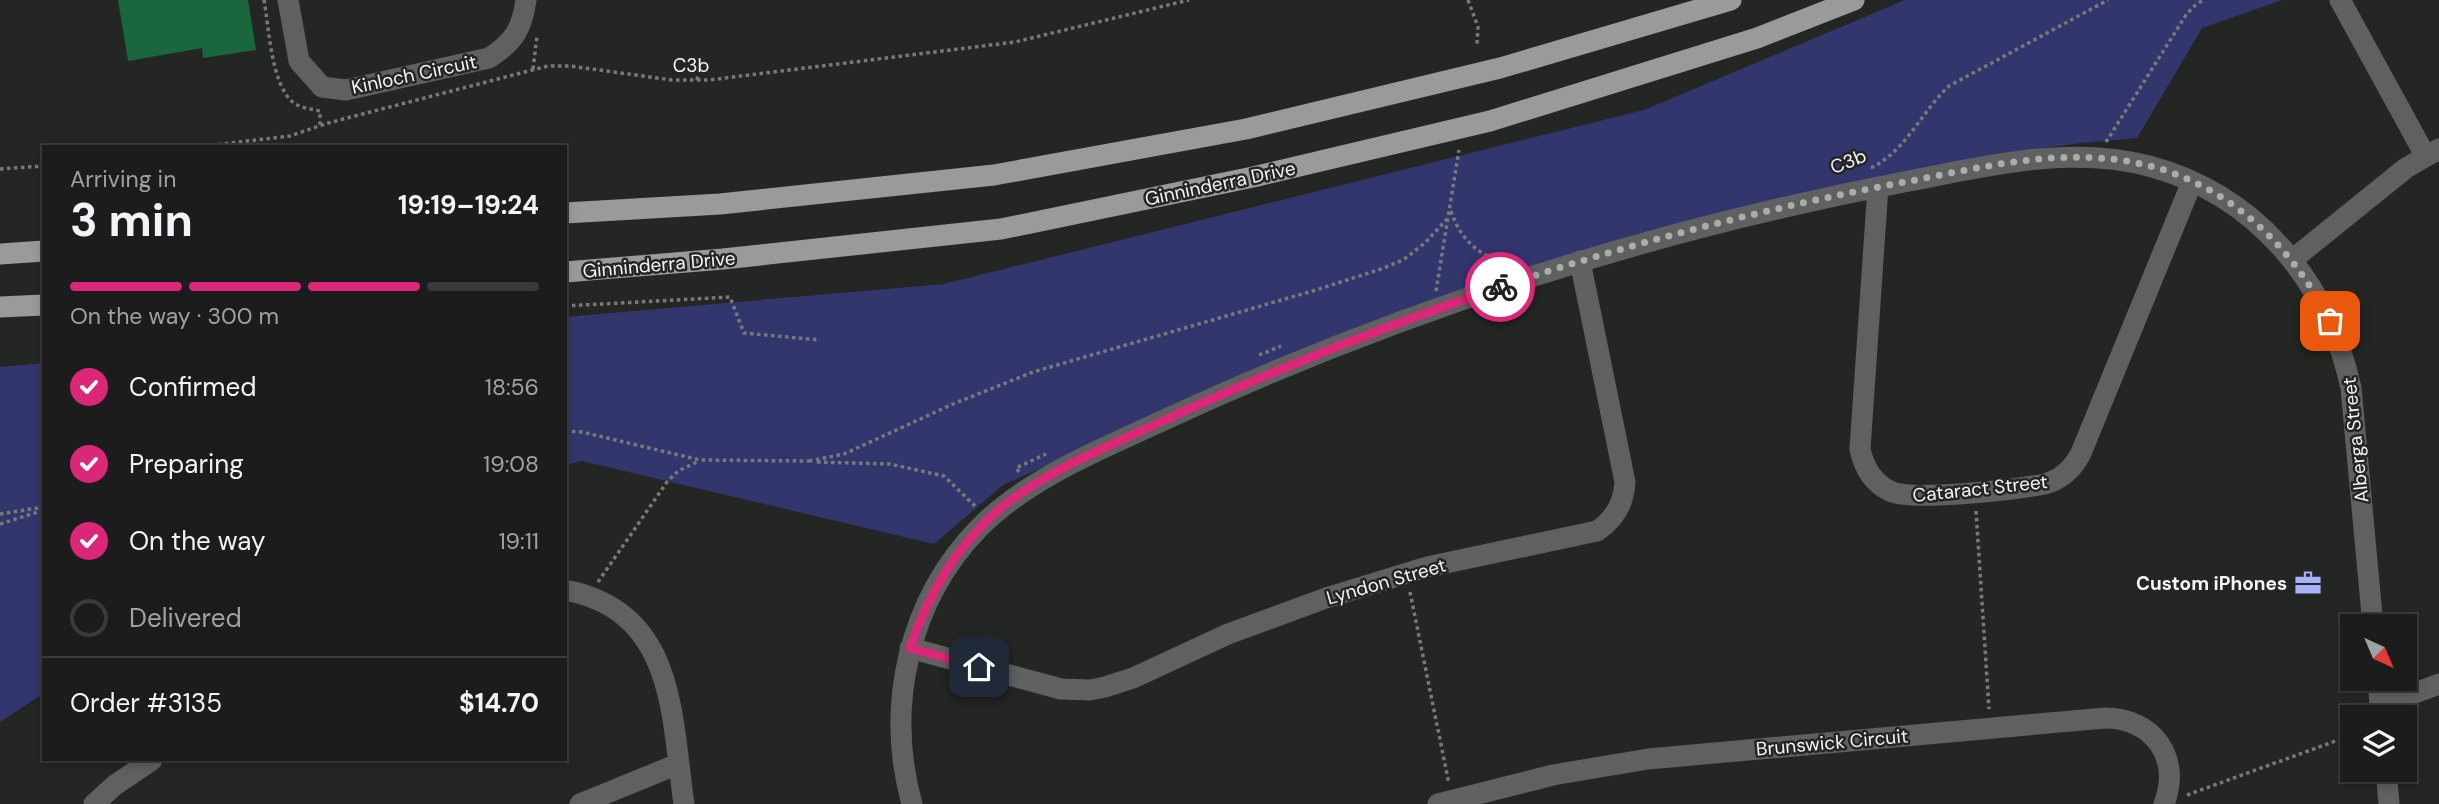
<!DOCTYPE html>
<html lang="en">
<head>
<meta charset="utf-8">
<style>
	:root { --surface:#1b1c1b; --page:#242524; --text:#f1f3f6; --muted:#a0a1a3; --line:#393a3a; --accent:#db2777 }
	body { margin:0; font-family:"DM Sans",sans-serif; background:var(--page); color:var(--text); height:100vh; display:flex; flex-direction:column; font-size:26px; white-space:nowrap }
	* { box-sizing:border-box; margin:0 }
	p { font-size:23px; color:var(--muted) }
	.icon { flex:none; width:38px; height:38px; fill:none; stroke:currentColor; stroke-width:2; stroke-linecap:round; stroke-linejoin:round }
	.map { position:relative; flex:1; overflow:hidden }
	.sheet { position:absolute; left:42px; top:145px; width:525px; height:616px; display:flex; flex-direction:column; background:var(--surface); border-radius:0px; box-shadow:0 4px 10px #0003,0 0 0 2px var(--line) }
	.sheet>* { flex:none }
	.needle { width:46px; rotate:136deg }
	.controls { position:absolute; left:2340px; top:614px; display:grid; gap:14px }
	.controls a { display:grid; place-items:center; width:77px; height:77px; border-radius:0px; background:var(--surface); box-shadow:0 4px 10px #0003,0 0 0 2px var(--line); font-size:35px }
	.pin { position:absolute; display:grid; place-items:center; width:60px; height:60px; color:#fff; margin:-30px; border-radius:14px; box-shadow:0 4px 10px #0006 }
	.courier { position:absolute; display:grid; place-items:center; width:70px; height:70px; margin:-35px; border:5px solid #db2777; border-radius:50%; background:#fff; color:#222; box-shadow:0 2px 9px #0007 }
	.headline em { font-style:normal; font-weight:700 }
	.headline div { display:flex; flex-direction:column-reverse }
	.headline { display:flex; align-items:center; justify-content:space-between; height:119px; padding:0 28px }
	h1 { font-size:46px; font-weight:700; line-height:52px }
	.bar { display:grid; grid-template-columns:repeat(4,1fr); gap:10px 7px; align-content:center; height:84px; padding:0 28px }
	.bar i { height:9px; border-radius:5px; background:var(--line) }
	.bar .selected { background:var(--accent) }
	.bar p { grid-column:span 4 }
	.line { display:flex; align-items:center; gap:18px; padding:0 28px; border-top:2px solid var(--line) }
	.line div { flex:1 }
	ol { padding:0 28px; list-style:none }
	li { display:flex; align-items:center; gap:21px; height:77px }
	li p { margin-inline-start:auto }
	li .icon { padding:7px; border-radius:50%; background:var(--accent); color:#fff; stroke-width:4 }
	li:last-child { color:var(--muted) }
	li i { width:38px; height:38px; border:4px solid var(--line); border-radius:50% }
	.map>svg:first-child { display:block }
	.green { fill:#33366d }
	.building { fill:#1a673e }
	.lines { fill:none; stroke-linecap:round; stroke-linejoin:round }
	.path { stroke:#787a78; stroke-width:3.5; stroke-dasharray:3.5 3.5; stroke-linecap:butt }
	.minor { stroke:#5f6060; stroke-width:21 }
	.major { stroke:#999b9a; stroke-width:21 }
	.done { stroke:#abadab; stroke-width:7; stroke-dasharray:0 12.6 }
	.route { stroke:#db2777; stroke-width:9 }
	.labels { text-anchor:middle; stroke-width:5; stroke-linejoin:round; paint-order:stroke }
	.street-label { font-size:19px; fill:#f3f5f4; stroke:#242624 }
	.poi-label { font-size:19px; font-weight:bold; fill:#f3f5f4; stroke:#242624; text-anchor:end }
</style>
</head>
<body>
<div class="map">
<svg width="2439" height="804" viewBox="0 0 2439 804">
	<rect width="100%" height="100%" fill="#242624"/>
	<g class="green">
		<polygon points="1905,0 2282,0 2202,28 2137,138 2082,143 1996,154 1643,235 1041,468 1003,485 934,544 582,461 565,465 565,317 944,284 1644,110"/>
		<polygon points="44,363 44,693 0,722 0,367"/>
	</g>
	<polygon class="building" points="118,0 248,0 256,50 203,58 202,48 128,61"/>
	<g class="lines">
		<g class="path">
			<path d="M264,0C269,27 271,86 294,103C301,108 311,109 320,111V125"/>
			<polyline points="1468,0 1478,27 1477,44"/>
			<polyline points="533,69 537,36"/>
			<polyline points="697,80 701,56"/>
			<polyline points="2106,142 2186,15 2193,7 2203,0"/>
			<polyline points="197,147 290,136 328,123 548,66 570,66 672,80 709,80 1015,42 1189,0"/>
			<path d="M1871,168C1907,150 1921,112 1949,86L2108,0"/>
			<polyline points="0,169 44,166"/>
			<path d="M1451,211C1460,240 1482,260 1513,263"/>
			<polyline points="1436,291 1459,150"/>
			<polyline points="565,306 730,297 744,333 820,340"/>
			<polyline points="1259,355 1281,346"/>
			<polyline points="565,431 582,432 700,460 810,461"/>
			<polyline points="809,461 844,454 953,404 1033,372 1316,290 1381,269 1403,260 1425,243 1448,218"/>
			<polyline points="817,462 890,464 944,476 975,506"/>
			<polyline points="1019,472 1016,468 1046,454"/>
			<polyline points="1976,511 1989,709"/>
			<polyline points="0,514 44,507"/>
			<polyline points="0,524 44,510"/>
			<polyline points="598,582 667,482 678,471 699,461"/>
			<polyline points="1410,592 1449,784"/>
			<polyline points="2187,795 2352,735"/>
		</g>
		<g class="minor">
			<path d="M288,0L299,61L322,87L346,90L489,58C514,42 522,29 526,0"/>
			<polyline points="2340,0 2425,155"/>
			<path d="M1878,187L1860,449C1864,468 1873,483 1890,491C1912,502 2017,489 2045,484C2062,479 2073,469 2081,453L2192,182"/>
			<polyline points="2292,260 2406,168 2439,149"/>
			<path d="M565,590C676,611 671,715 684,804"/>
			<path d="M910,648L1061,689L1090,690L1105,687L1133,678L1228,634L1326,598L1427,567L1597,531C1615,519 1624,503 1625,482L1580,261"/>
			<polyline points="2378,679 2381,718"/>
			<polyline points="2380,706 2439,684"/>
			<polyline points="2386,770 2389,804"/>
			<polyline points="94,804 115,785 152,760"/>
			<polyline points="580,804 678,764"/>
			<path d="M912,804C885,707 908,600 980,527C1030,477 1100,450 1164,420C1401,310 1652,230 1909,181C1987,166 2069,145 2149,166C2257,195 2328,282 2351,388L2373,626"/>
			<path d="M1438,804L1553,775L1648,759L2105,718C2153,718 2182,758 2164,804"/>
		</g>
		<g class="major">
			<polyline points="565,213 720,204 994,175 1246,129 1500,68 1731,0"/>
			<polyline points="0,254 44,251"/>
			<polyline points="565,272 723,259 1001,229 1253,177 1490,121 1757,38 1854,0"/>
			<polyline points="0,307 44,305"/>
		</g>
	</g>
	<g class="lines">
		<path class="done" d="M1500,287C1634,242 1771,207 1910,181C1988,166 2067,146 2146,165C2229,185 2292,246 2330,321"/>
		<path class="route" d="M979,667L910,648C928,595 955,548 997,511C1040,475 1095,452 1145,429C1261,375 1379,328 1500,287"/>
	</g>
	<defs>
		<g id="office-bare" transform="scale(2.1)"><path d="M-6-3h4V-5.5h4V-3h4V5H-6ZM-1-4.5V-3h2v-1.5ZM-6 0V1H6V0Z" fill="#a7b1fc" stroke="#242624" stroke-width="2.5" paint-order="stroke"/></g>
	</defs>
	<g fill-rule="evenodd">
		<use href="#office-bare" x="2308" y="583"/>
	</g>
	<g class="labels">
		<g class="street-label">
			<text x="691" y="72">C3b</text>
			<text transform="translate(414 74) rotate(-12)" y="7">Kinloch Circuit</text>
			<text transform="translate(1848 161) rotate(-22)" y="7">C3b</text>
			<text transform="translate(1220 183) rotate(-12)" y="7">Ginninderra Drive</text>
			<text transform="translate(659 264) rotate(-5)" y="7">Ginninderra Drive</text>
			<text transform="translate(2355 440) rotate(-96)" y="7">Alberga Street</text>
			<text transform="translate(1980 488) rotate(-6)" y="7">Cataract Street</text>
			<text transform="translate(1386 581) rotate(-16)" y="7">Lyndon Street</text>
			<text transform="translate(1832 742) rotate(-5)" y="7">Brunswick Circuit</text>
		</g>
		<g class="poi-label">
			<text x="2287" y="590">Custom iPhones</text>
		</g>
	</g>
</svg>
<div class="controls">
<a><svg class="needle" viewBox="-14 -14 28 28"><path d="M0-13l5 13h-10z" fill="#e53935"/><path d="M0 13l5-13h-10z" fill="#a0a1a3"/></svg></a>
<a><svg class="icon" aria-label="layers" viewBox="0 0 24 24"><path d="M12 4l9 5-9 5-9-5zM3 14l9 5 9-5"/></svg></a>
</div>
<div class="pin" style="left:2330px;top:321px;background:#ea580c"><svg class="icon" aria-label="bag" viewBox="0 0 24 24"><path d="M5 8h14l-1 12H6zM9 8a3 3 0 0 1 6 0"/></svg></div>
<div class="pin" style="left:979px;top:667px;background:#1f2937"><svg class="icon" aria-label="home" viewBox="0 0 24 24"><path d="M3 11l9-7 9 7M6 9v11h12V9"/></svg></div>
<div class="courier" style="left:1500px;top:287px"><svg class="icon" aria-label="bike" viewBox="0 0 24 24"><circle cx="6" cy="16" r="4"/><circle cx="18" cy="16" r="4"/><path d="M6 16l4-8h5l3 8M10 8l3 8H6M13 5h3"/></svg></div>
<section class="sheet">
<div class="headline"><div><h1>3 min</h1><p>Arriving in</p></div><em>19:19–19:24</em></div>
<div class="bar"><i class="selected"></i><i class="selected"></i><i class="selected"></i><i></i><p>On the way · 300 m</p></div>
<ol>
<li><svg class="icon" aria-label="check" viewBox="0 0 24 24"><path d="M5 12l5 5 9-10"/></svg>Confirmed<p>18:56</p></li>
<li><svg class="icon" aria-label="check" viewBox="0 0 24 24"><path d="M5 12l5 5 9-10"/></svg>Preparing<p>19:08</p></li>
<li><svg class="icon" aria-label="check" viewBox="0 0 24 24"><path d="M5 12l5 5 9-10"/></svg>On the way<p>19:11</p></li>
<li><i></i>Delivered</li>
</ol>
<div class="line" style="height:91px"><div>Order #3135</div><b>$14.70</b></div>
</section>
</div>
</body>
</html>
